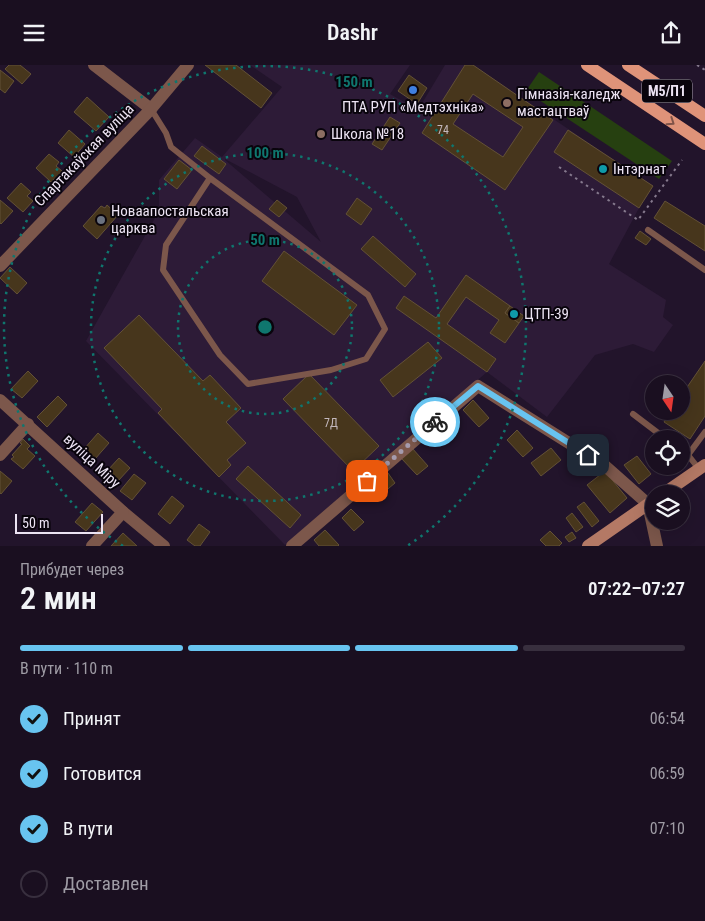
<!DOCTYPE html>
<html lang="ru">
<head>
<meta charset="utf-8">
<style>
	:root { --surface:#1a0f20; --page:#231829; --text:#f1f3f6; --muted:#9f9ca5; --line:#382f3e; --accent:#68c4f0 }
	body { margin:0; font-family:"Roboto Condensed",sans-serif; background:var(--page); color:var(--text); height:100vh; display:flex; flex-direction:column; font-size:19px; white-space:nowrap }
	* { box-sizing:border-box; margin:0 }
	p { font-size:16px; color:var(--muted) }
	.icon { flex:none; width:28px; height:28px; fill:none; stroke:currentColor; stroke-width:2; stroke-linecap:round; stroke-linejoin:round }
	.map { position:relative; height:481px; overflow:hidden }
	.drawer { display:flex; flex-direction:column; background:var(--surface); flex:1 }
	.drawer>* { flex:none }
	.needle { width:32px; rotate:167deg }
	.tools { position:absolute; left:645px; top:310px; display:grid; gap:10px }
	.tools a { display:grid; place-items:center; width:45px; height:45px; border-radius:50%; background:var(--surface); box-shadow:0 5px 20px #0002,0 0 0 1px var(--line); font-size:25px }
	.scale { position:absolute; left:15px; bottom:12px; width:88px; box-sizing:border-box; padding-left:5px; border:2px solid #ece3f3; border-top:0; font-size:14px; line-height:18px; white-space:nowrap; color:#ece3f3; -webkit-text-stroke:4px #09040c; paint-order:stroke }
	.pin { position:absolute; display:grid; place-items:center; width:42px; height:42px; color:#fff; margin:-21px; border-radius:10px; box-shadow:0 2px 8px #0006 }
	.courier { position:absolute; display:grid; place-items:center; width:50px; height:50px; margin:-25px; border:4px solid #68c4f0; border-radius:50%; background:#fff; color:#222; box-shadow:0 1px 6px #0007 }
	.summary em { font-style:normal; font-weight:600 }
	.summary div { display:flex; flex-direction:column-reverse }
	.summary { display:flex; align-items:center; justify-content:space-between; height:85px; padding:0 20px }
	h1 { font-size:32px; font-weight:600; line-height:38px }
	.bar { display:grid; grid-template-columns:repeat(4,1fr); gap:8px 5px; align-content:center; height:60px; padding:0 20px }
	.bar i { height:6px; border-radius:4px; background:var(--line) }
	.bar .on { background:var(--accent) }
	.bar p { grid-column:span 4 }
	ol { padding:0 20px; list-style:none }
	li { display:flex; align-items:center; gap:15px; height:55px }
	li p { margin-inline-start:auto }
	li .icon { padding:5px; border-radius:50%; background:var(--accent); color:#111; stroke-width:4 }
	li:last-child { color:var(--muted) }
	li i { width:28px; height:28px; border:2px solid var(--line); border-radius:50% }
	header { display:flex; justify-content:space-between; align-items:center; height:65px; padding:0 20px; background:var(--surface); font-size:22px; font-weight:600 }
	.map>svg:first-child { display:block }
	.built { fill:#2d1b37; fill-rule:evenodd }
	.green { fill:#264010 }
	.building { fill:#47361c; stroke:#635136; fill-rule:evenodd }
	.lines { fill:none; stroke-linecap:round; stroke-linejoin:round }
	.path { stroke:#85798d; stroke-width:2; stroke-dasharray:2.5 4; stroke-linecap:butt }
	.lane { stroke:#7c574b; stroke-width:6 }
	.street { stroke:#7c574b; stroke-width:12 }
	.secondary { stroke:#b47965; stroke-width:12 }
	.primary { stroke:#df9379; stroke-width:12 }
	.oneway { stroke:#7f5348 }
	.done { stroke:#a59bad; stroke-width:5; stroke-dasharray:0 9 }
	.route { stroke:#68c4f0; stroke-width:6 }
	.ring { fill:none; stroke:#0f766e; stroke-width:2.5; stroke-dasharray:2.5 5 }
	.shop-dot { fill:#3f7fe0; stroke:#09040c; stroke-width:2 }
	.education-dot { fill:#8d6e63; stroke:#09040c; stroke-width:2 }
	.culture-dot { fill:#0f9aa8; stroke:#09040c; stroke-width:2 }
	.worship-dot { fill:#6b7280; stroke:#09040c; stroke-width:2 }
	.labels { text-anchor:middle; stroke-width:4; stroke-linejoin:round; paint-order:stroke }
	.number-label { font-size:12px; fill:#c3b8bd }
	.shield { fill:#09040c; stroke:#a8a0ae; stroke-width:1 }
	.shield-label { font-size:14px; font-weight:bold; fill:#ece3f3 }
	.poi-label { font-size:15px; fill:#ece3f3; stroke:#09040c; text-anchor:start }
	.street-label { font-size:15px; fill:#ece3f3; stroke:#09040c }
	.centre { fill:#0f766e; stroke:#09040c; stroke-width:2.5 }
	.ring-label { font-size:15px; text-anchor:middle; font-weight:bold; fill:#0f766e; stroke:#09040c; stroke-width:4; stroke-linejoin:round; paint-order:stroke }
</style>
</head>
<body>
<header><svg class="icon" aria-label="menu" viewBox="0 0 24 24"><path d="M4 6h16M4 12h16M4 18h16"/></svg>Dashr<svg class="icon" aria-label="share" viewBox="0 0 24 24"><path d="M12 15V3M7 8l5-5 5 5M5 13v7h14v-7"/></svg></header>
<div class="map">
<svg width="705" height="481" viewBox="0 0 705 481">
	<rect width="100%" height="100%" fill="#22142b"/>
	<path class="built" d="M250,0H410L390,29L418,45L445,0H473L653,121L639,143L609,199L666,235L663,252L673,260L654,287L633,279L595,290L547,352L487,307L285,480L86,276L159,146V115L195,73L222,92L282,22ZM225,94L297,132L321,177L225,95Z"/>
	<polygon class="green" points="539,7 672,96 659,114 530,29 528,23"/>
	<g class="building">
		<polygon points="9,0 20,0 31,9 22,19 5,4"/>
		<polygon points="205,0 236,0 272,28 261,43"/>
		<path d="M465,0H473L553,55L505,125L422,68ZM473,29L523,62L503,92L453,59Z"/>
		<polygon points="0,5 14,16 5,28 0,24"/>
		<polygon points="409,10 427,23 417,39 398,26"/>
		<polygon points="87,32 109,52 96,66 74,47"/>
		<polygon points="390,52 400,58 382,85 372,79"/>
		<polygon points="69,65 85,79 74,92 58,78"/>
		<polygon points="568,65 653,121 639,143 554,87"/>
		<polygon points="202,81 226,99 219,109 194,91"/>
		<polygon points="49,89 59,97 56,101 62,106 51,117 36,103"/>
		<polygon points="179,95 192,105 177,124 164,114"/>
		<polygon points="21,118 31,127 27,131 33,136 23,147 7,133"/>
		<polygon points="357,133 372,144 361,160 346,149"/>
		<polygon points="0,135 13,146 1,159 0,158"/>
		<polygon points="277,135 287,143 279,152 269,144"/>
		<polygon points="665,136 705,161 705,186 654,153"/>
		<polygon points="107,140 118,150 97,174 83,161 101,141 105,143"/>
		<polygon points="640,166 651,174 646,180 635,173"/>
		<polygon points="373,171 416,209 405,222 361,184"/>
		<polygon points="284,186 357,240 334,270 262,216"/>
		<polygon points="10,202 27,218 17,229 0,213"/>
		<polygon points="466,210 510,241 505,248 519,258 505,278 490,268 499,255 466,232 447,259 496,294 487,307 396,243 404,231 436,253"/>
		<polygon points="510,241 524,251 519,258 505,248"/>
		<polygon points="139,250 203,316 210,310 241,343 226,357 246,378 227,395 231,400 219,412 158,348 162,344 104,283"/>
		<polygon points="428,277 442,293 393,332 380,315"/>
		<polygon points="705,296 705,351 690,374 664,357 671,346 681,346 681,331"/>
		<polygon points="28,306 38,316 22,333 11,324"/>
		<polygon points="309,309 379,381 353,406 283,334"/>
		<polygon points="58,331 67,340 47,362 37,352"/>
		<polygon points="473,335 489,353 479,362 463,345"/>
		<polygon points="517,365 533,383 523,392 507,375"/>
		<polygon points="98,368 109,378 95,394 84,384"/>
		<polygon points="23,374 30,381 27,384 35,391 23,404 11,394 14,392 12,390 22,379 20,378"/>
		<polygon points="412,383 428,401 417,410 401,393"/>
		<polygon points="551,383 561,395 541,411 531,398"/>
		<polygon points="637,391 651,409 639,419 624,400"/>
		<polygon points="119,393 130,403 118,416 107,406"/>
		<polygon points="248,401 301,450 290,463 236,414"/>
		<polygon points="0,406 12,416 1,429 0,428"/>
		<polygon points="605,406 627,433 610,448 587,420"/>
		<polygon points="388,408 395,418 377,433 369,423"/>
		<polygon points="134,409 146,418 132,435 120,426"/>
		<polygon points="172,431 184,441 170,459 158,449"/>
		<polygon points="584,437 599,456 592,462 577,442"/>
		<polygon points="92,438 103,447 86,466 75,457"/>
		<polygon points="351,444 364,457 354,466 342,453"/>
		<polygon points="572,448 583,462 576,467 566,453"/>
		<polygon points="199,459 210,467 200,481 195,481 187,475"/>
		<polygon points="325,465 339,480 338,481 319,481 314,475"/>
		<polygon points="550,466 562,478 559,481 546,481 540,475"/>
		<polygon points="572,467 576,473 569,477 565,472"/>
		<polygon points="123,468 137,481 111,481"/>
	</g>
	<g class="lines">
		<g class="path">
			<polyline points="697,0 705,5"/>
			<polyline points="559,102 638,155 682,95"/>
		</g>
		<g class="lane">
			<polyline points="151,44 166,68 171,82 210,113 368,230 385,264 366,294 331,305 248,319 220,290 163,205 166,180 210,113"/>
			<polyline points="648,165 705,205"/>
			<polyline points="633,349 666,374"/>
			<polyline points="681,385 688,390 705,367"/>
			<polyline points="688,390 699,404"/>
		</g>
		<g class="street">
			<polyline points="94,0 151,44"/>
			<polyline points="0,201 151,44 188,0"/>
			<polyline points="0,335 123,447 164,481"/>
			<polyline points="0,390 28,359"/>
			<polyline points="92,481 123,447"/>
			<polyline points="292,481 478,321 604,400 648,439 657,481"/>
		</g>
		<g class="secondary">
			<polyline points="663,429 705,400"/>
			<polyline points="588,481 654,435"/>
		</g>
		<g class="primary">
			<polyline points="587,0 705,79"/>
			<polyline points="628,0 705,51"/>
		</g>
	</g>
	<defs><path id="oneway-chevron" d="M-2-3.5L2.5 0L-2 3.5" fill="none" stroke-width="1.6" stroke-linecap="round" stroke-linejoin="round" transform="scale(1.25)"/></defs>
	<use class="oneway" href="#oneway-chevron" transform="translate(671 57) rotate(34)"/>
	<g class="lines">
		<polyline class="done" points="367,416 435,357"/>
		<polyline class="route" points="435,357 478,321 588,390"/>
	</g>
	<g class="ring">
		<circle cx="265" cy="262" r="87"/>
		<circle cx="265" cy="262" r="174"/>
		<path d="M123 481A261 261 0 1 1 407 481"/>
	</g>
	<circle class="shop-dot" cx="413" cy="25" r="5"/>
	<g class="education-dot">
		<circle cx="507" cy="38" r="5"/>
		<circle cx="321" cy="69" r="5"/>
	</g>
	<g class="culture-dot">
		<circle cx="603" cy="104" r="5"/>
		<circle cx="514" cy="249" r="5"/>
	</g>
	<circle class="worship-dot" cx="101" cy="155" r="5"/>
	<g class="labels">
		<g class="number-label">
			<text x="443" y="69">74</text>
			<text x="331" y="362">7Д</text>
		</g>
		<rect class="shield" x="642" y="14.5" width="50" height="23" rx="4"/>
		<g class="shield-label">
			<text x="667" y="31">М5/П1</text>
		</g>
		<g class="poi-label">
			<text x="517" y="34">Гімназія-каледж<tspan x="517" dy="17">мастацтваў</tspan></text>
			<text x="413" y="47" text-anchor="middle">ПТА РУП «Медтэхніка»</text>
			<text x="331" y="74">Школа №18</text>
			<text x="613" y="109">Інтэрнат</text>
			<text x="111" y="151">Новаапостальская<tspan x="111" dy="17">царква</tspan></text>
			<text x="524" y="254">ЦТП-39</text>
		</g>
		<g class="street-label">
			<text transform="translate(84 90) rotate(-46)" y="5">Спартакаўская вуліца</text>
			<text transform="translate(92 396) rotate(43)" y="5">вуліца Міру</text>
		</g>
	</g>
	<circle cx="265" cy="262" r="8" class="centre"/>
	<g class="ring-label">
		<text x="354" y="22">150 m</text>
		<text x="265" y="93">100 m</text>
		<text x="265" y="180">50 m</text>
	</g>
</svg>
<div class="tools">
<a><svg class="needle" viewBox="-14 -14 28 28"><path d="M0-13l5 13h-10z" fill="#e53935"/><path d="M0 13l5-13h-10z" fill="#9f9ca5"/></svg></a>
<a><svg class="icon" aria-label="locate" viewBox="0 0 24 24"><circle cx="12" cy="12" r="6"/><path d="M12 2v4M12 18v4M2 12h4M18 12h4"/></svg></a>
<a><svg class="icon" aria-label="layers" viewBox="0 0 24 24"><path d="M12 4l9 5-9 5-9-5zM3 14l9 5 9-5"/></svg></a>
</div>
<div class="scale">50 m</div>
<div class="pin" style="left:367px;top:416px;background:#ea580c"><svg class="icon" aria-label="bag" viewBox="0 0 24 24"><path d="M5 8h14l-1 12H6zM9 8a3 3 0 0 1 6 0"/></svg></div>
<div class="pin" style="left:588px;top:390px;background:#1f2937"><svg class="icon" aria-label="home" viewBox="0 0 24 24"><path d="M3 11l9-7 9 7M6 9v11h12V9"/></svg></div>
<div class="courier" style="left:435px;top:357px"><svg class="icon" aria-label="bike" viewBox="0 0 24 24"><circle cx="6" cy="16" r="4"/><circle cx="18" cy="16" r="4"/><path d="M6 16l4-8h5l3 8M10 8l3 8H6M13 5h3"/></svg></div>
</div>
<section class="drawer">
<div class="summary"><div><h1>2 мин</h1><p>Прибудет через</p></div><em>07:22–07:27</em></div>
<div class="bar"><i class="on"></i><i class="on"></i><i class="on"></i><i></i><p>В пути · 110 m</p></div>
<ol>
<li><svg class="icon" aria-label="check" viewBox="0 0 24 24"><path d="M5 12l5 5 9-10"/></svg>Принят<p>06:54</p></li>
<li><svg class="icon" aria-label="check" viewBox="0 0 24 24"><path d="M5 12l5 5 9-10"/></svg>Готовится<p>06:59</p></li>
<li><svg class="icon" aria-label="check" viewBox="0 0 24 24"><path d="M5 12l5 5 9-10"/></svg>В пути<p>07:10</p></li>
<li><i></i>Доставлен</li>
</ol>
</section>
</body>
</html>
